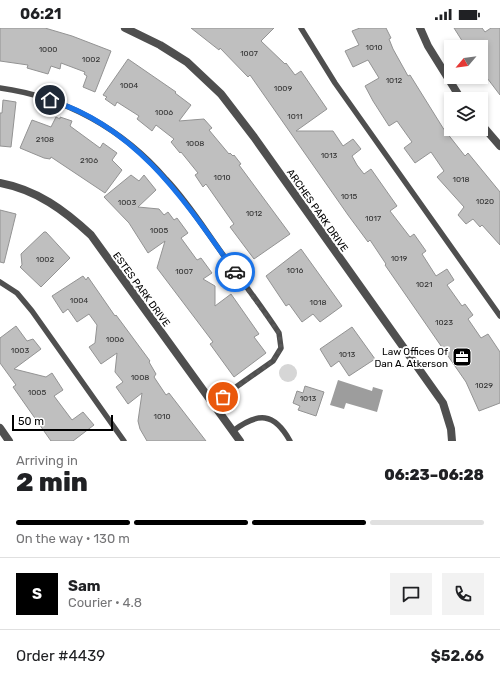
<!DOCTYPE html>
<html lang="en">
<head>
<meta charset="utf-8">
<style>
	:root { --surface:#fff; --page:#f2f2f2; --text:#202124; --muted:#757577; --line:#e0e0e0; --accent:#000 }
	body { margin:0; font-family:Rubik,sans-serif; background:var(--page); color:var(--text); height:100vh; display:flex; flex-direction:column; font-size:15px; white-space:nowrap }
	* { box-sizing:border-box; margin:0 }
	p { font-size:13px; color:var(--muted) }
	.icon { flex:none; width:22px; height:22px; fill:none; stroke:currentColor; stroke-width:2; stroke-linecap:round; stroke-linejoin:round }
	.map { position:relative; height:413px; overflow:hidden }
	.panel { display:flex; flex-direction:column; background:var(--surface); flex:1 }
	.panel>* { flex:none }
	.needle { width:26px; rotate:241deg }
	.tools { position:absolute; left:444px; top:12px; display:grid; gap:8px }
	.tools a { display:grid; place-items:center; width:44px; height:44px; border-radius:0px; background:var(--surface); box-shadow:0 2px 6px #0003; font-size:20px }
	.scale { position:absolute; left:12px; bottom:10px; width:101px; box-sizing:border-box; padding-left:4px; border:2px solid #000; border-top:0; font-size:11px; line-height:14px; white-space:nowrap; color:#000; -webkit-text-stroke:3px #fff; paint-order:stroke }
	.pin { position:absolute; display:grid; place-items:center; width:34px; height:34px; color:#fff; margin:-17px; border:2px solid #fff; border-radius:50%; box-shadow:0 1px 4px #0007 }
	.courier { position:absolute; display:grid; place-items:center; width:40px; height:40px; margin:-20px; border:3px solid #1a73e8; border-radius:50%; background:#fff; color:#222; box-shadow:0 1px 5px #0007 }
	.headline em { font-style:normal; font-weight:800 }
	.headline div { display:flex; flex-direction:column-reverse }
	.headline { display:flex; align-items:center; justify-content:space-between; height:68px; padding:0 16px }
	h1 { font-size:26px; font-weight:800; line-height:30px }
	.bar { display:grid; grid-template-columns:repeat(4,1fr); gap:6px 4px; align-content:center; height:48px; padding:0 16px }
	.bar i { height:5px; border-radius:3px; background:var(--line) }
	.bar .on { background:var(--accent) }
	.bar p { grid-column:span 4 }
	.line { display:flex; align-items:center; gap:10px; padding:0 16px; border-top:1px solid var(--line) }
	.line div { flex:1 }
	.round { display:grid; place-items:center; flex:none; width:42px; height:42px; border-radius:0px; background:var(--page) }
	.status { display:flex; justify-content:space-between; align-items:center; height:28px; padding:0 20px; background:var(--surface); direction:ltr }
	.status svg { height:11px; fill:currentColor }
	.map>svg:first-child { display:block }
	.green { fill:#d6d6d6 }
	.water { fill:#9d9d9d }
	.building { fill:#bfbfbf; stroke:#939393 }
	.lines { fill:none; stroke-linecap:round; stroke-linejoin:round }
	.lane { stroke:#4f4f4f; stroke-width:5.5 }
	.street { stroke:#4f4f4f; stroke-width:8 }
	.done { stroke:#595959; stroke-width:4; stroke-dasharray:0 7.2 }
	.route { stroke:#1a73e8; stroke-width:5 }
	.labels { text-anchor:middle; stroke-width:4; stroke-linejoin:round; paint-order:stroke }
	.number-label { font-size:8px; fill:#303030 }
	.street-label { font-size:10px; fill:#000; stroke:#fff }
	.poi-label { font-size:10px; fill:#000; stroke:#fff; text-anchor:end }
</style>
</head>
<body>
<div class="status"><b>06:21</b><svg viewBox="0 0 49 12"><path d="M0 12V9h3v3zM5 12V6h3v6zM10 12V3h3v9zM15 12V0h3v12zM26 1h20v11H26zM47 4h2v5h-2z"/></svg></div>
<div class="map">
<svg width="500" height="413" viewBox="0 0 500 413">
	<rect width="100%" height="100%" fill="#fff"/>
	<circle class="green" cx="288" cy="345" r="9"/>
	<polygon class="water" points="338,352 372,363 373,359 383,362 377,384 346,375 344,381 330,377"/>
	<g class="building">
		<polygon points="0,0 45,0 72,8 111,23 95,64 83,59 87,48 84,46 85,44 61,35 60,41 51,38 48,46 27,40 28,37 0,33"/>
		<polygon points="191,0 274,0 261,13 285,36 286,35 295,47 301,43 327,81 296,103 333,103 343,118 353,111 361,121 352,128 357,137 364,146 371,141 397,178 390,183 410,209 414,206 426,223 422,226 436,248 447,241 454,252 447,257 462,278 465,276 473,287 468,291 481,310 488,306 500,324 500,375 479,383 466,354 385,237 386,236 370,212 368,214 348,187 250,47 248,49 220,20 219,22"/>
		<polygon points="360,0 386,0 391,10 389,11 393,21 408,48 410,47 443,100 465,128 468,125 500,164 500,217 482,197 480,199 473,191 466,196 458,187 464,179 437,149 444,143 431,124 415,135 404,120 412,114 397,93 389,98 373,73 365,58 379,50 368,32 353,39 345,23 359,17 352,3"/>
		<polygon points="454,0 482,0 485,4 491,0 500,0 500,67 481,42 481,19 466,19"/>
		<polygon points="128,31 176,64 175,65 191,77 179,93 204,91 212,100 209,102 229,126 230,125 233,128 234,127 241,136 239,137 290,206 254,231 230,199 234,196 206,156 203,159 195,147 198,145 181,124 180,125 171,114 174,111 156,97 152,103 137,91 139,88 117,74 115,78 105,71 107,69 103,67"/>
		<polygon points="3,72 16,74 11,119 0,118 0,85 2,85"/>
		<polygon points="56,89 60,91 60,89 72,93 70,98 100,120 103,115 117,125 112,132 122,142 105,165 51,129 50,131 44,130 20,120 32,92 51,99"/>
		<polygon points="131,147 139,153 144,147 156,162 138,179 159,181 164,187 168,184 174,192 177,190 188,205 181,210 197,232 201,230 212,245 203,251 215,258 215,278 231,266 259,306 254,309 266,325 234,349 210,316 213,314 157,240 165,213 148,225 129,195 104,169"/>
		<polygon points="0,182 16,186 4,235 0,234"/>
		<polygon points="44,204 46,204 70,230 41,259 20,239 22,237 21,226"/>
		<polygon points="301,221 342,278 320,294 313,286 302,294 289,276 286,278 266,248"/>
		<polygon points="83,248 86,252 88,249 115,288 116,287 150,333 149,334 156,346 154,349 166,367 169,365 206,413 147,413 140,401 138,393 142,365 128,376 116,359 123,354 115,344 117,325 101,336 89,319 95,315 97,297 89,286 77,294 68,281 63,285 52,268"/>
		<polygon points="16,298 27,313 33,311 41,321 14,341 46,349 52,345 63,362 54,368 72,392 83,384 94,397 73,413 51,413 13,359 16,357 0,335 0,310"/>
		<polygon points="352,299 375,331 349,348 339,333 331,339 320,321"/>
		<polygon points="305,358 324,364 316,388 298,382 300,378 293,375 297,363 303,365"/>
	</g>
	<g class="lines">
		<g class="lane">
			<polyline points="301,0 335,55 500,288"/>
			<path d="M0,60C65,69 123,101 166,151C186,172 202,197 219,221C239,249 260,276 279,305L281,320L273,333L212,376"/>
			<polyline points="0,254 17,265 32,283 124,413"/>
			<path d="M233,403C258,384 274,384 290,413"/>
		</g>
		<g class="street">
			<polyline points="125,0 160,17 187,34 221,66 254,109 443,375 451,401 452,413"/>
			<polyline points="420,0 428,18 461,71"/>
			<polyline points="481,96 500,118"/>
			<path d="M0,155C37,162 64,182 91,207L240,413"/>
			<polyline points="0,400 9,413"/>
		</g>
	</g>
	<g class="lines">
		<polyline class="done" points="223,369 273,333 281,320 279,305 235,244"/>
		<path class="route" d="M50,72C137,99 185,173 235,244"/>
	</g>
	<defs>
		<g id="office-square" transform="scale(1)"><rect x="-9" y="-9" width="18" height="18" rx="4" fill="#000" stroke="#fff"/><path d="M-6-3h4V-5.5h4V-3h4V5H-6ZM-1-4.5V-3h2v-1.5ZM-6 0V1H6V0Z" fill="#fff"/></g>
	</defs>
	<g fill-rule="evenodd">
		<use href="#office-square" x="462" y="329"/>
	</g>
	<g class="labels">
		<g class="number-label">
			<text x="374" y="22">1010</text>
			<text x="48" y="24">1000</text>
			<text x="249" y="28">1007</text>
			<text x="91" y="34">1002</text>
			<text x="394" y="55">1012</text>
			<text x="129" y="60">1004</text>
			<text x="283" y="63">1009</text>
			<text x="164" y="87">1006</text>
			<text x="295" y="91">1011</text>
			<text x="45" y="114">2108</text>
			<text x="195" y="118">1008</text>
			<text x="329" y="130">1013</text>
			<text x="89" y="135">2106</text>
			<text x="222" y="152">1010</text>
			<text x="461" y="154">1018</text>
			<text x="349" y="171">1015</text>
			<text x="485" y="176">1020</text>
			<text x="127" y="177">1003</text>
			<text x="254" y="188">1012</text>
			<text x="373" y="193">1017</text>
			<text x="159" y="205">1005</text>
			<text x="399" y="233">1019</text>
			<text x="45" y="234">1002</text>
			<text x="295" y="245">1016</text>
			<text x="184" y="246">1007</text>
			<text x="424" y="259">1021</text>
			<text x="79" y="275">1004</text>
			<text x="318" y="277">1018</text>
			<text x="444" y="297">1023</text>
			<text x="115" y="314">1006</text>
			<text x="20" y="325">1003</text>
			<text x="347" y="329">1013</text>
			<text x="140" y="352">1008</text>
			<text x="484" y="360">1029</text>
			<text x="37" y="367">1005</text>
			<text x="308" y="373">1013</text>
			<text x="162" y="391">1010</text>
		</g>
		<g class="street-label">
			<text transform="translate(318 182) rotate(55)" y="4">ARCHES PARK DRIVE</text>
			<text transform="translate(142 261) rotate(54)" y="4">ESTES PARK DRIVE</text>
		</g>
		<g class="poi-label">
			<text x="448" y="327">Law Offices Of<tspan x="448" dy="12">Dan A. Atkerson</tspan></text>
		</g>
	</g>
</svg>
<div class="tools">
<a><svg class="needle" viewBox="-14 -14 28 28"><path d="M0-13l5 13h-10z" fill="#e53935"/><path d="M0 13l5-13h-10z" fill="#757577"/></svg></a>
<a><svg class="icon" aria-label="layers" viewBox="0 0 24 24"><path d="M12 4l9 5-9 5-9-5zM3 14l9 5 9-5"/></svg></a>
</div>
<div class="scale">50 m</div>
<div class="pin" style="left:223px;top:369px;background:#ea580c"><svg class="icon" aria-label="bag" viewBox="0 0 24 24"><path d="M5 8h14l-1 12H6zM9 8a3 3 0 0 1 6 0"/></svg></div>
<div class="pin" style="left:50px;top:72px;background:#1f2937"><svg class="icon" aria-label="home" viewBox="0 0 24 24"><path d="M3 11l9-7 9 7M6 9v11h12V9"/></svg></div>
<div class="courier" style="left:235px;top:244px"><svg class="icon" aria-label="car" viewBox="0 0 24 24"><path d="M5 17H2v-5l4-1 3-4h7l3 4 3 1v5h-3M9 17h6M6 11h13"/><circle cx="7" cy="17" r="2"/><circle cx="17" cy="17" r="2"/></svg></div>
</div>
<section class="panel">
<div class="headline"><div><h1>2 min</h1><p>Arriving in</p></div><em>06:23–06:28</em></div>
<div class="bar"><i class="on"></i><i class="on"></i><i class="on"></i><i></i><p>On the way · 130 m</p></div>
<div class="line" style="height:72px"><b class="round" style="background:var(--accent);color:#fff">S</b><div><b>Sam</b><p>Courier · 4.8</p></div><a class="round"><svg class="icon" aria-label="chat" viewBox="0 0 24 24"><path d="M4 5h16v11H9l-5 4z"/></svg></a><a class="round"><svg class="icon" aria-label="phone" viewBox="0 0 24 24"><path d="M5 4h4l2 5-3 2q2 4 5 5l2-3 5 2v4C11 20 4 13 5 4z"/></svg></a></div>
<div class="line" style="height:52px"><div>Order #4439</div><b>$52.66</b></div>
</section>
</body>
</html>
